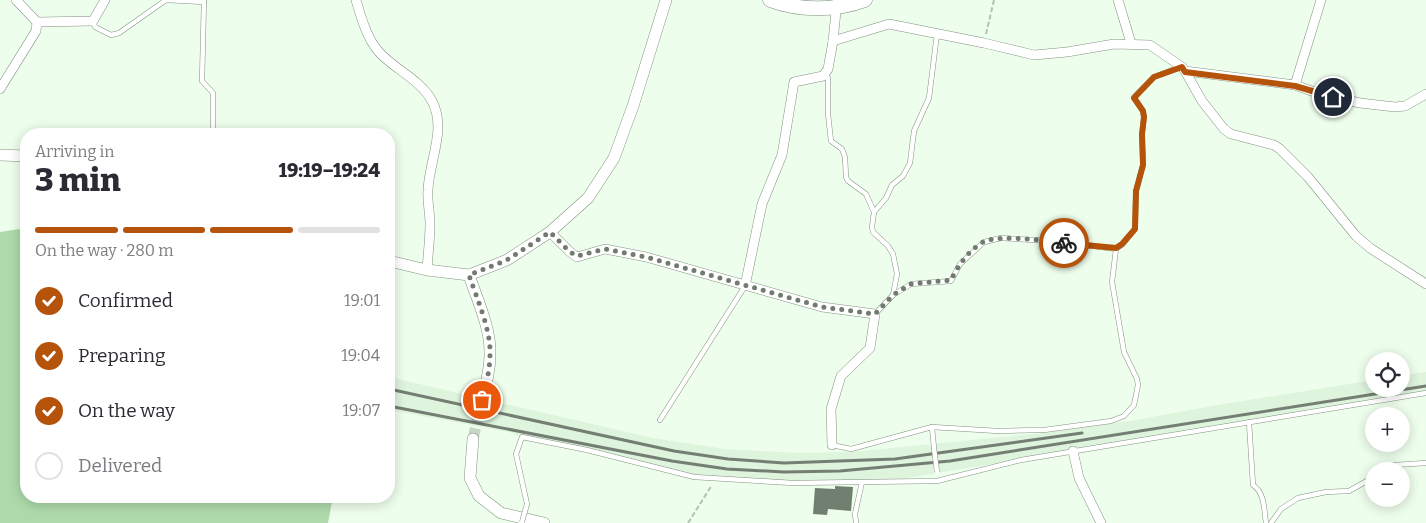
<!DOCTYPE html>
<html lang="en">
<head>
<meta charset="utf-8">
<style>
	:root { --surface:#fff; --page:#f7f7f7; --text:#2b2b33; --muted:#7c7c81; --line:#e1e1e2; --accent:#b45309 }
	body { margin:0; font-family:Bitter,serif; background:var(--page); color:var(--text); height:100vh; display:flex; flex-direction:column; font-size:19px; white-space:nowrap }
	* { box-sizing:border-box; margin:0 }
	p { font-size:16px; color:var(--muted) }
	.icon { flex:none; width:28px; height:28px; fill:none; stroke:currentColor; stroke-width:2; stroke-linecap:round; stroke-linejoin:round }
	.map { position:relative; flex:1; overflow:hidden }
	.side { position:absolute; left:20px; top:128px; width:375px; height:375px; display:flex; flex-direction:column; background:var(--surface); border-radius:20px; box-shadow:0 2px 12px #0003 }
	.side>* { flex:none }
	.buttons { position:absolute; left:1365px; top:352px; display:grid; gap:10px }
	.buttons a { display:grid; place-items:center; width:45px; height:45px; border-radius:50%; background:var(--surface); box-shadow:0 2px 12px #0003; font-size:25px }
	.pin { position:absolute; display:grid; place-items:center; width:42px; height:42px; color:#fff; margin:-21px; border:2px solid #fff; border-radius:50%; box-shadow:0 1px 5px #0007 }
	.courier { position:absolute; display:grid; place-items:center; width:50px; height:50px; margin:-25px; border:4px solid #b45309; border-radius:50%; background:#fff; color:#222; box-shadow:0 1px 6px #0007 }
	.headline em { font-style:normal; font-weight:800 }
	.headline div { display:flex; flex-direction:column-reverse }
	.headline { display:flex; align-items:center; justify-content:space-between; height:85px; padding:0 15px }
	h1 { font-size:32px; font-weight:800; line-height:38px }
	.bar { display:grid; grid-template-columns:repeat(4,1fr); gap:8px 5px; align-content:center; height:60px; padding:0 15px }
	.bar i { height:6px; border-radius:4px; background:var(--line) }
	.bar .on { background:var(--accent) }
	.bar p { grid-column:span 4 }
	ol { padding:0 15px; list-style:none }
	li { display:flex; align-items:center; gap:15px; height:55px }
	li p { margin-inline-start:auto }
	li .icon { padding:5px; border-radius:50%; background:var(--accent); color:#fff; stroke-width:4 }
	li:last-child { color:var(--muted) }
	li i { width:28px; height:28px; border:2px solid var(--line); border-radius:50% }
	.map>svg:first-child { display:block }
	.built { fill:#def4dd }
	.green { fill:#aedaab }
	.building { fill:#717f70 }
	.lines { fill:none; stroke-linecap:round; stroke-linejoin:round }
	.tertiary-tunnel { stroke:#c8d6c6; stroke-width:11; stroke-dasharray:11 5.5; stroke-linecap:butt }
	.service-casing { stroke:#839182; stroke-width:5.5 }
	.minor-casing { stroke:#839182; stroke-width:10 }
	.tertiary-casing { stroke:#839182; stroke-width:12 }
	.primary-casing { stroke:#839182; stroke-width:15 }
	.path { stroke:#b4c1b2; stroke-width:2; stroke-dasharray:5 2.5; stroke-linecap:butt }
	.service { stroke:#fff; stroke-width:4.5 }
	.minor { stroke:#fff; stroke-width:9 }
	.tertiary { stroke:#fff; stroke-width:11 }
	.primary { stroke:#fff; stroke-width:14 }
	.rail { stroke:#757e73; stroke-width:3 }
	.service-bridge-casing { stroke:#839182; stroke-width:5.5; stroke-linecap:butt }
	.service-bridge { stroke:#fff; stroke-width:4.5 }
	.done { stroke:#727b70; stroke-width:5; stroke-dasharray:0 9 }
	.route { stroke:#b45309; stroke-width:6 }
</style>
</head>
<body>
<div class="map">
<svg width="1426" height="523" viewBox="0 0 1426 523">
	<rect width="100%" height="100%" fill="#eefeec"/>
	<polygon class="built" points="1426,372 1426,393 883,482 830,482 694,477 628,460 522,437 509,432 389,410 389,377 653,438 725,449 798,453 851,452 1042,433 1130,421 1218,405 1374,380 1374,389 1401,389 1401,376"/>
	<polygon class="green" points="26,228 26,496 333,496 328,523 0,523 0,232"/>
	<polygon class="building" points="835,486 853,487 851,511 828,509 827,515 813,514 815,488 835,489"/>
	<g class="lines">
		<polyline class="tertiary-tunnel" points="473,439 482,400"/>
		<g class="service-casing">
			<g id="service">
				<polyline points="204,0 202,81 213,93 213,134"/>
				<polyline points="93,21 95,27 111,35 119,33 166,0 204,2"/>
				<polyline points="826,74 828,78 828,114 831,141 842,149 845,157 846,177 848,181 866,194 874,212 872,227 873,232 888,246 893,254 897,274 893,295"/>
				<polyline points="874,212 886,198 892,185 903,176 910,163 914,131 929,98 937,34"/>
				<polyline points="875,314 893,295 911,284 951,281 960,264 984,242 1001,238 1052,241 1116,249 1123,244 1135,229 1136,191 1143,165 1142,134 1144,117 1143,111 1134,97 1154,77 1180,67"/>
				<polyline points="660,420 745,286"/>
				<path d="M1249,422L1253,485C1265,493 1264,510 1266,523"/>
				<polyline points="932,427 934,448"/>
				<polyline points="832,445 851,449 932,427 998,431 1044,430 1111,421 1124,416 1134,405 1138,385 1137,379 1124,352 1112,282 1116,249"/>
				<polyline points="1384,471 1395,465 1426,463"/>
				<polyline points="527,504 516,454 522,437 587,450 694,477 793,483 862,482"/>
				<polyline points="856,523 855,514 862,482 937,481 1021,460 1426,393"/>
				<polyline points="1271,523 1281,509 1298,498 1326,492 1349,491 1374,477"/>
			</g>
		</g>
		<g class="minor-casing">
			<g id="minor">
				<path d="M356,0C361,17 367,39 379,52C395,70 420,79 432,101C447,129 429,161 428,190C427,202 430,212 430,224C430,239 428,254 427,270"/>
				<polyline points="1118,0 1131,43"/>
				<polyline points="837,2 833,41 889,24 984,43 1034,55 1067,52 1114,44 1150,45 1182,67 1185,71 1295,85 1321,0"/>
				<polyline points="37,22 93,21 105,0"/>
				<polyline points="1185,71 1202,101 1224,129 1231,134 1274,145 1280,149 1308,177 1356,236 1370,248 1426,284"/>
				<polyline points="1295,85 1320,94 1360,103 1395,107 1405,106 1426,94"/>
				<polyline points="0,89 36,31 37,22 16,0"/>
				<polyline points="550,232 570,252 577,257 605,249 646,257 822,307 875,314 870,348 841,376 831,409 832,445"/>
				<polyline points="745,286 762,204 782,155 794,82 823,76 828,69 833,41"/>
				<polyline points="1073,451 1079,478 1101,523"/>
			</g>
		</g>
		<g class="tertiary-casing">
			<g id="tertiary">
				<polyline points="0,155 26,156"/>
				<path d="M389,261L427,270L469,275C477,299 491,329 490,354C490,370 486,385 482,400"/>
				<polyline points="469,275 507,260 550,232 588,198 614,158 633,106 666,0"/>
				<polyline points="473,439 470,478 479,496 501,513 544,523"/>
			</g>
		</g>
		<g class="primary-casing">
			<path id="primary" d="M770,0C799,11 836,11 865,0"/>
		</g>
		<g class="path">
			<polyline points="986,34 994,0"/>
			<polyline points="688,523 712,485"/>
		</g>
		<use href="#service" class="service"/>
		<use href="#minor" class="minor"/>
		<use href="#tertiary" class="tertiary"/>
		<use href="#primary" class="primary"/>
		<g class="rail">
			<polyline points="389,389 674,451 728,459 784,463 895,459 1082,433"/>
			<polyline points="389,406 672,461 727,469 784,472 840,471 950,461 1426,386"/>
		</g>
		<g class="service-bridge-casing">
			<g id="service-bridge">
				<polyline points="934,448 937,472"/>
				<polyline points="522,522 527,504"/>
			</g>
		</g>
		<use href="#service-bridge" class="service-bridge"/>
	</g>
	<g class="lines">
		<path class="done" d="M482,400C486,385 490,370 490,354C491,330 477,299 469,275L507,260L550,232L570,252L577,256L605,249L646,257L822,307L875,314L893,295L911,284L951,280C958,266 968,251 983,242C997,234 1047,241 1064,243"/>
		<polyline class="route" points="1064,243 1116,248 1122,244 1135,229 1136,191 1143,165 1142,134 1144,117 1143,111 1134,98 1154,77 1182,67 1185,72 1295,86 1333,97"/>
	</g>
</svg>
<div class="buttons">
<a><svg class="icon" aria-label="locate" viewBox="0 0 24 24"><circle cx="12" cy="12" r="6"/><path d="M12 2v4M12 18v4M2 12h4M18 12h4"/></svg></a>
<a>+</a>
<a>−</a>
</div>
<div class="pin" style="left:482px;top:400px;background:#ea580c"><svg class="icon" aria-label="bag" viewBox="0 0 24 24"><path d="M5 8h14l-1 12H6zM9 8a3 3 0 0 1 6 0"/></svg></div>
<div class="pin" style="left:1333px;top:97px;background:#1f2937"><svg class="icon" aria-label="home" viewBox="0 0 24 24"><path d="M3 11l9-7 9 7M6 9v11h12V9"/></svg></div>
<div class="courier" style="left:1064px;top:243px"><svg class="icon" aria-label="bike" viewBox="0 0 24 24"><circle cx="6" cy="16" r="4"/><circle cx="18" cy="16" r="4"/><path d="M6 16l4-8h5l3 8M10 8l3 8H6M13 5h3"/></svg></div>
<section class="side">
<div class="headline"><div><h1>3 min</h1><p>Arriving in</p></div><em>19:19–19:24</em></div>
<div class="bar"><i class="on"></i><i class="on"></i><i class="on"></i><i></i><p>On the way · 280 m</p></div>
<ol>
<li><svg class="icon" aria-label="check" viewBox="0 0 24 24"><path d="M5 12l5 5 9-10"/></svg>Confirmed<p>19:01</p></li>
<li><svg class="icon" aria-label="check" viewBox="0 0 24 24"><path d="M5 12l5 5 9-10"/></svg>Preparing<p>19:04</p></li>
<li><svg class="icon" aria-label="check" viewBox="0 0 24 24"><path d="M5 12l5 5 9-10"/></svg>On the way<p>19:07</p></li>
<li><i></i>Delivered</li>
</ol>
</section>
</div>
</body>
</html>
